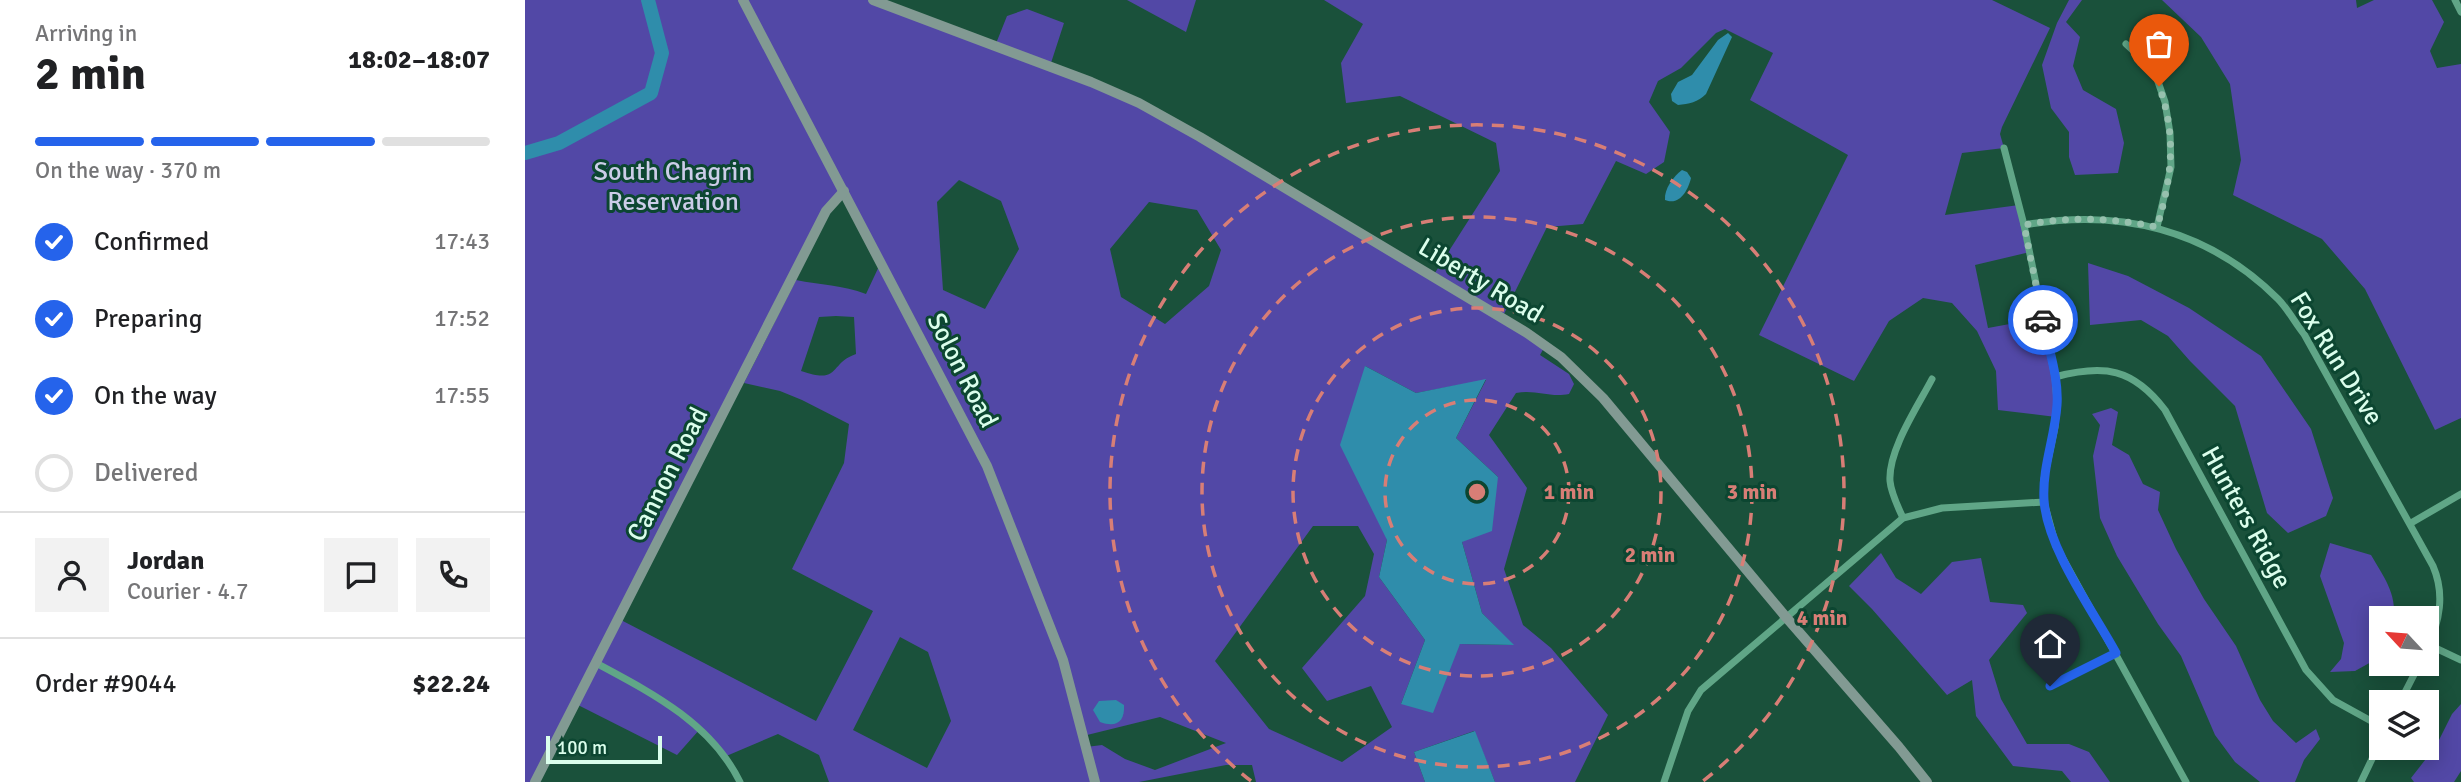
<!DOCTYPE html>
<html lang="en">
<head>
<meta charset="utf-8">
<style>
	:root { --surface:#fff; --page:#f2f2f2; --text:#202124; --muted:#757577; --line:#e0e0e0; --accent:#2563eb }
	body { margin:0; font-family:Signika,sans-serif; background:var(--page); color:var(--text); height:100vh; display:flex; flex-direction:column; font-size:26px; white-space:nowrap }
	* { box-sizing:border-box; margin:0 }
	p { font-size:23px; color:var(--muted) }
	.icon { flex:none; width:38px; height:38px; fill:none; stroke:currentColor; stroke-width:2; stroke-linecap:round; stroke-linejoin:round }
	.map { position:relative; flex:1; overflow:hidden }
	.drawer { display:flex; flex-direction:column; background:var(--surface); width:525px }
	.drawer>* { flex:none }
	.needle { width:46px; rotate:296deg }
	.tools { position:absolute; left:1844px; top:606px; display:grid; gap:14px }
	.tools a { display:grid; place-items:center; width:70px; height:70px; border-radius:0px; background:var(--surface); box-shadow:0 4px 18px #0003; font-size:35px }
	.scale { position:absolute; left:21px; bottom:18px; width:116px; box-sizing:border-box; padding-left:7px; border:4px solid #dbfeec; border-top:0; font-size:19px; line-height:24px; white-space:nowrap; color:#dbfeec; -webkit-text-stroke:5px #0c4631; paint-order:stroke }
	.pin { position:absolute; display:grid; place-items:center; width:60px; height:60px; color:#fff; margin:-72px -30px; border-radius:50% 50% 50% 0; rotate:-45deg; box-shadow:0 0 7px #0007 }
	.pin .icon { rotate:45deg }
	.courier { position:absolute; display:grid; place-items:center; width:70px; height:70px; margin:-35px; border:5px solid #2563eb; border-radius:50%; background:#fff; color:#222; box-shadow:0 2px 9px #0007 }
	.overview em { font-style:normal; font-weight:700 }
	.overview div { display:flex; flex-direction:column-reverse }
	.overview { display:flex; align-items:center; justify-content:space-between; height:119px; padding:0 35px }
	h1 { font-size:46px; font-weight:700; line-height:52px }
	.bar { display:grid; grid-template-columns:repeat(4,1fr); gap:10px 7px; align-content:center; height:84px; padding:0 35px }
	.bar i { height:9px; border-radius:5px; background:var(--line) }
	.bar .selected { background:var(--accent) }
	.bar p { grid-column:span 4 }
	.line { display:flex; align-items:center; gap:18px; padding:0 35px; border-top:2px solid var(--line) }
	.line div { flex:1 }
	.round { display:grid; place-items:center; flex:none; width:74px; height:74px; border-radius:0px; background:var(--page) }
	ol { padding:0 35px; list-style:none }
	li { display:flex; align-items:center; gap:21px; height:77px }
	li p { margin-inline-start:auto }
	li .icon { padding:7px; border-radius:50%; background:var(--accent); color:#fff; stroke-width:4 }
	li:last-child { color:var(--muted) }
	li i { width:38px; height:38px; border:4px solid var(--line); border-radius:50% }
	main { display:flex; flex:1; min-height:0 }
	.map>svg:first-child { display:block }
	.green { fill:#5248a6; fill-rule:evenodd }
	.water { fill:#2f8dab }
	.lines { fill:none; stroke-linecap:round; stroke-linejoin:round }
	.river { stroke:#2f8dab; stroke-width:14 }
	.street { stroke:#60a687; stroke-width:7 }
	.secondary { stroke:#829a93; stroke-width:10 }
	.done { stroke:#97c1ae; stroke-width:7; stroke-dasharray:0 12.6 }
	.route { stroke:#2563eb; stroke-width:9 }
	.ring { fill:none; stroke:#d87e76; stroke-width:3.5; stroke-dasharray:12 9 }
	.labels { text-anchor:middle; stroke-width:6; stroke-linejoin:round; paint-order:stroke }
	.park-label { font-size:26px; fill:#cccde9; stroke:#0c4631 }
	.street-label { font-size:26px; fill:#dbfeec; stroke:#0c4631 }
	.centre { fill:#d87e76; stroke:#0c4631; stroke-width:3.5 }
	.ring-label { font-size:21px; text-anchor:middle; font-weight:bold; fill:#d87e76; stroke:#0c4631; stroke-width:6; stroke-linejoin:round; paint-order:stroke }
</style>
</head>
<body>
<main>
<section class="drawer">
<div class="overview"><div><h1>2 min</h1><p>Arriving in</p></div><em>18:02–18:07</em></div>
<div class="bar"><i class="selected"></i><i class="selected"></i><i class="selected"></i><i></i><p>On the way · 370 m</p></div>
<ol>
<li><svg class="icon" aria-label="check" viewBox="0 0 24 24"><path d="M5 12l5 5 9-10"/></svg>Confirmed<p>17:43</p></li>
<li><svg class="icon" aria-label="check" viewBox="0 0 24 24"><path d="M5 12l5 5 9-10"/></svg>Preparing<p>17:52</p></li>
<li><svg class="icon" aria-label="check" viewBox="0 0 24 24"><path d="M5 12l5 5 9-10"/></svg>On the way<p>17:55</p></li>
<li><i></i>Delivered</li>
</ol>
<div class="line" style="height:126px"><a class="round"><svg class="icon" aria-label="person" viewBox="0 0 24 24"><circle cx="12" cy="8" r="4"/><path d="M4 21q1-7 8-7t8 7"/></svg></a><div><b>Jordan</b><p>Courier · 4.7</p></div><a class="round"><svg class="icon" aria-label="chat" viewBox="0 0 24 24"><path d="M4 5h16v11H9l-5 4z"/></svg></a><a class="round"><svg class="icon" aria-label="phone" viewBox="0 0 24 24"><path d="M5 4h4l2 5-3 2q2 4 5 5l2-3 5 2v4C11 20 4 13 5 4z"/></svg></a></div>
<div class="line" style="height:91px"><div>Order #9044</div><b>$22.24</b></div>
</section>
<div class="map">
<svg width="1936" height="782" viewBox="0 0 1936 782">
	<rect width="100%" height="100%" fill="#1a513b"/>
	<g class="green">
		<path d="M0,0H360L470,46L482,16L502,9L539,23L525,66L614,103L908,276L975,171L971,143L875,96L821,103L816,63L838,24L799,0H1467L1525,28L1477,127L1475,134L1479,148L1437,153L1420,215L1494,205L1505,252L1450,265L1463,328L1517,318L1530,377L1531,417L1473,410L1471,371L1452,331L1427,303L1398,298L1364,321L1329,381L1234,335L1323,155L1225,100L1248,53L1200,29L1191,33L1156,68L1133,81L1124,102L1145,132L1139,162L1121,174L1091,161L1058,224L1022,227L977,318L1020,346L1015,355L1044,374L1049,384L1044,394C1024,398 1011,389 991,393L964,435L1002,488L979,569L998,625L1026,648L1083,715L1050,782H970L949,731L889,752L900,782H731L727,765H701L614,782H304L294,755L253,734L199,757L175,729L152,755L51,704L10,782H0ZM434,180L476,201L494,249L460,309L418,290L412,202ZM319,191L356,262L341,294C318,285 295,285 271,280L219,383L255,391L277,400L324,424L319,463L267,569L348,611L291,721L94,619L301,211ZM624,202L672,210L696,250L684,286L640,324L596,297L585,249ZM311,316L329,317L331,354C304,363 316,385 276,371L294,317ZM840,366L891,393L961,380L931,438L973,477L937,542L957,613L988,645L935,644L876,704L900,640L854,577L862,540ZM788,526H833L849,554L840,596L777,668L802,701L846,686L867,727L817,762L744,729L690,661ZM375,637L403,652L426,721L402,768L328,730ZM635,717L701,743L630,770L600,759L577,745L561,747L558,736Z"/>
		<polygon points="602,0 671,0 661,32"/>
		<polygon points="1544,0 1557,0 1541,22 1555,37 1548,66 1558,90 1591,109 1599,143 1593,173 1550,175 1544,157 1544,132 1526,108 1517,65 1532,23"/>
		<polygon points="1637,0 1831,0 1832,8 1849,0 1907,0 1919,22 1905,51 1912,68 1936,64 1936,418 1910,430 1840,289 1797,239 1708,195 1716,160 1705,84 1676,37"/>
		<polygon points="1563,263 1603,276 1664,308 1736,356 1786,429 1808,498 1801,516 1763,533 1742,513 1710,406 1665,361 1643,336 1616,320 1565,325"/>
		<polygon points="1586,408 1593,412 1587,445 1604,455 1618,484 1635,492 1633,510 1651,549 1679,599 1711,646 1735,700 1748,721 1771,743 1791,729 1795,739 1779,760 1770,782 1735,782 1710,762 1690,735 1656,656 1633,624 1592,556 1575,518 1568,456 1575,425 1567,414"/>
		<path d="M1805,543L1846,555C1857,574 1873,595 1868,618H1857V656L1830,671L1805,672L1816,659L1819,643L1795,576Z"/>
		<polygon points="1356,553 1371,578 1396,594 1427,562 1456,558 1465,602 1498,605 1502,613 1464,660 1476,699 1502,744 1544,744 1564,752 1585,782 1546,782 1537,771 1488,766 1451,716 1447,680 1422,695 1347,609 1324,586"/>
		<polygon points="1936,704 1936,771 1929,782 1889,782 1886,778 1911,746 1927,714"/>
	</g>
	<g class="water">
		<path d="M1203,33L1207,37L1181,94C1173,102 1164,104 1153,105L1147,101L1146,94L1153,82L1167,75L1193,40Z"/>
		<path d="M1157,170L1162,172L1166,178C1163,190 1155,206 1140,200C1139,189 1148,177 1157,170Z"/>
		<polygon points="840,366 891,393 961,379 931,438 973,477 967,531 937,542 957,613 989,645 935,644 908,713 876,704 900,640 854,577 862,540 815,445"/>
		<path d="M591,700L599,705C600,722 591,728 575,722L568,710L574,701Z"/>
		<polygon points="950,731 970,782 900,782 889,752"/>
	</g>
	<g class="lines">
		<polyline class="river" points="0,153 34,143 126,93 137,53 123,0"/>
		<g class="street">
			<polyline points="1930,0 1936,12"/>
			<polyline points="1601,44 1629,70 1640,102 1645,133 1646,167 1632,227"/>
			<polyline points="1479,148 1499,225 1530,377 1532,401 1530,427 1519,479 1519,502 1531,546 1661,782"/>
			<path d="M1499,225C1594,208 1683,229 1753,299C1763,309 1770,323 1779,334L1908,566C1920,594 1915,621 1902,649"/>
			<path d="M1530,377C1579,364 1608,368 1640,410L1781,670L1808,700L1857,727"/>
			<path d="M1378,518C1373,507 1366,493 1365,481C1363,450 1393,406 1407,379"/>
			<polyline points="1886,523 1936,494"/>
			<polyline points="1904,645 1936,660"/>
			<path d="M71,663C127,693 186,723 215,782"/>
			<polyline points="1525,686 1591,653"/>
			<polyline points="1875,702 1895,663"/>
			<polyline points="1139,782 1163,711 1176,690 1378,518 1417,508 1519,502"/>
			<polyline points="1836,782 1857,738"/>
		</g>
		<g class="secondary">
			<polyline points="218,0 462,466 538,660 570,782"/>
			<polyline points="348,0 566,82 614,103 675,137 1002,333 1036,357 1078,398 1260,616 1374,747 1402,782"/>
			<polyline points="10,782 301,211 319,191"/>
		</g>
	</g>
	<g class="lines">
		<path class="done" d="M1518,320L1499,225C1548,216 1585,218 1632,227C1647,177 1652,136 1634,86"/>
		<path class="route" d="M1518,320C1523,348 1534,377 1532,405C1530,437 1517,467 1519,500C1522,548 1568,611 1591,653L1525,686"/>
	</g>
	<g class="ring">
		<circle cx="952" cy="492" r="92"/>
		<circle cx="952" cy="492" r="184"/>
		<circle cx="952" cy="492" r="275"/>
		<path d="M726 781A367 367 0 1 1 1178 781"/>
	</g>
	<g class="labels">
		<g class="park-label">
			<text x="148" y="180">South Chagrin<tspan x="148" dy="30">Reservation</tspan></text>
		</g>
		<g class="street-label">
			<text transform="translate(956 280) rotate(31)" y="9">Liberty Road</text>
			<text transform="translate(1812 358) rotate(58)" y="9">Fox Run Drive</text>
			<text transform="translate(438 370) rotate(63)" y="9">Solon Road</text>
			<text transform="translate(142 474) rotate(-63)" y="9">Cannon Road</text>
			<text transform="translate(1722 517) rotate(61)" y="9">Hunters Ridge</text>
		</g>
	</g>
	<circle cx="952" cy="492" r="10" class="centre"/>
	<g class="ring-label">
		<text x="1044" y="499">1 min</text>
		<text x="1227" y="499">3 min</text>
		<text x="1125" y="562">2 min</text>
		<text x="1297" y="625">4 min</text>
	</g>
</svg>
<div class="tools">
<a><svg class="needle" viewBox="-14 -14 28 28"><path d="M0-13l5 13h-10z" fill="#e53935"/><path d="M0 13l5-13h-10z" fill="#757577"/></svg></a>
<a><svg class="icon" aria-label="layers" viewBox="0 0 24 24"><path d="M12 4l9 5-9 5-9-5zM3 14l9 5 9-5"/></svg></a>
</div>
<div class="scale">100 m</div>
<div class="pin" style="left:1634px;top:86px;background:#ea580c"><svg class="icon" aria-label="bag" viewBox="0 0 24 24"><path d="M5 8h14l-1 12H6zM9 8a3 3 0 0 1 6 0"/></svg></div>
<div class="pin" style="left:1525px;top:686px;background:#1f2937"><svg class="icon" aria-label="home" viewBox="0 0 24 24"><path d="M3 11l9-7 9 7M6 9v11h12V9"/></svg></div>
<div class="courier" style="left:1518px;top:320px"><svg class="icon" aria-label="car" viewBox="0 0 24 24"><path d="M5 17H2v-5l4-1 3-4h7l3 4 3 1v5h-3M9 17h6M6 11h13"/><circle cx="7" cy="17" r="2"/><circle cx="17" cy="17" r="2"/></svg></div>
</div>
</main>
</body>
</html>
